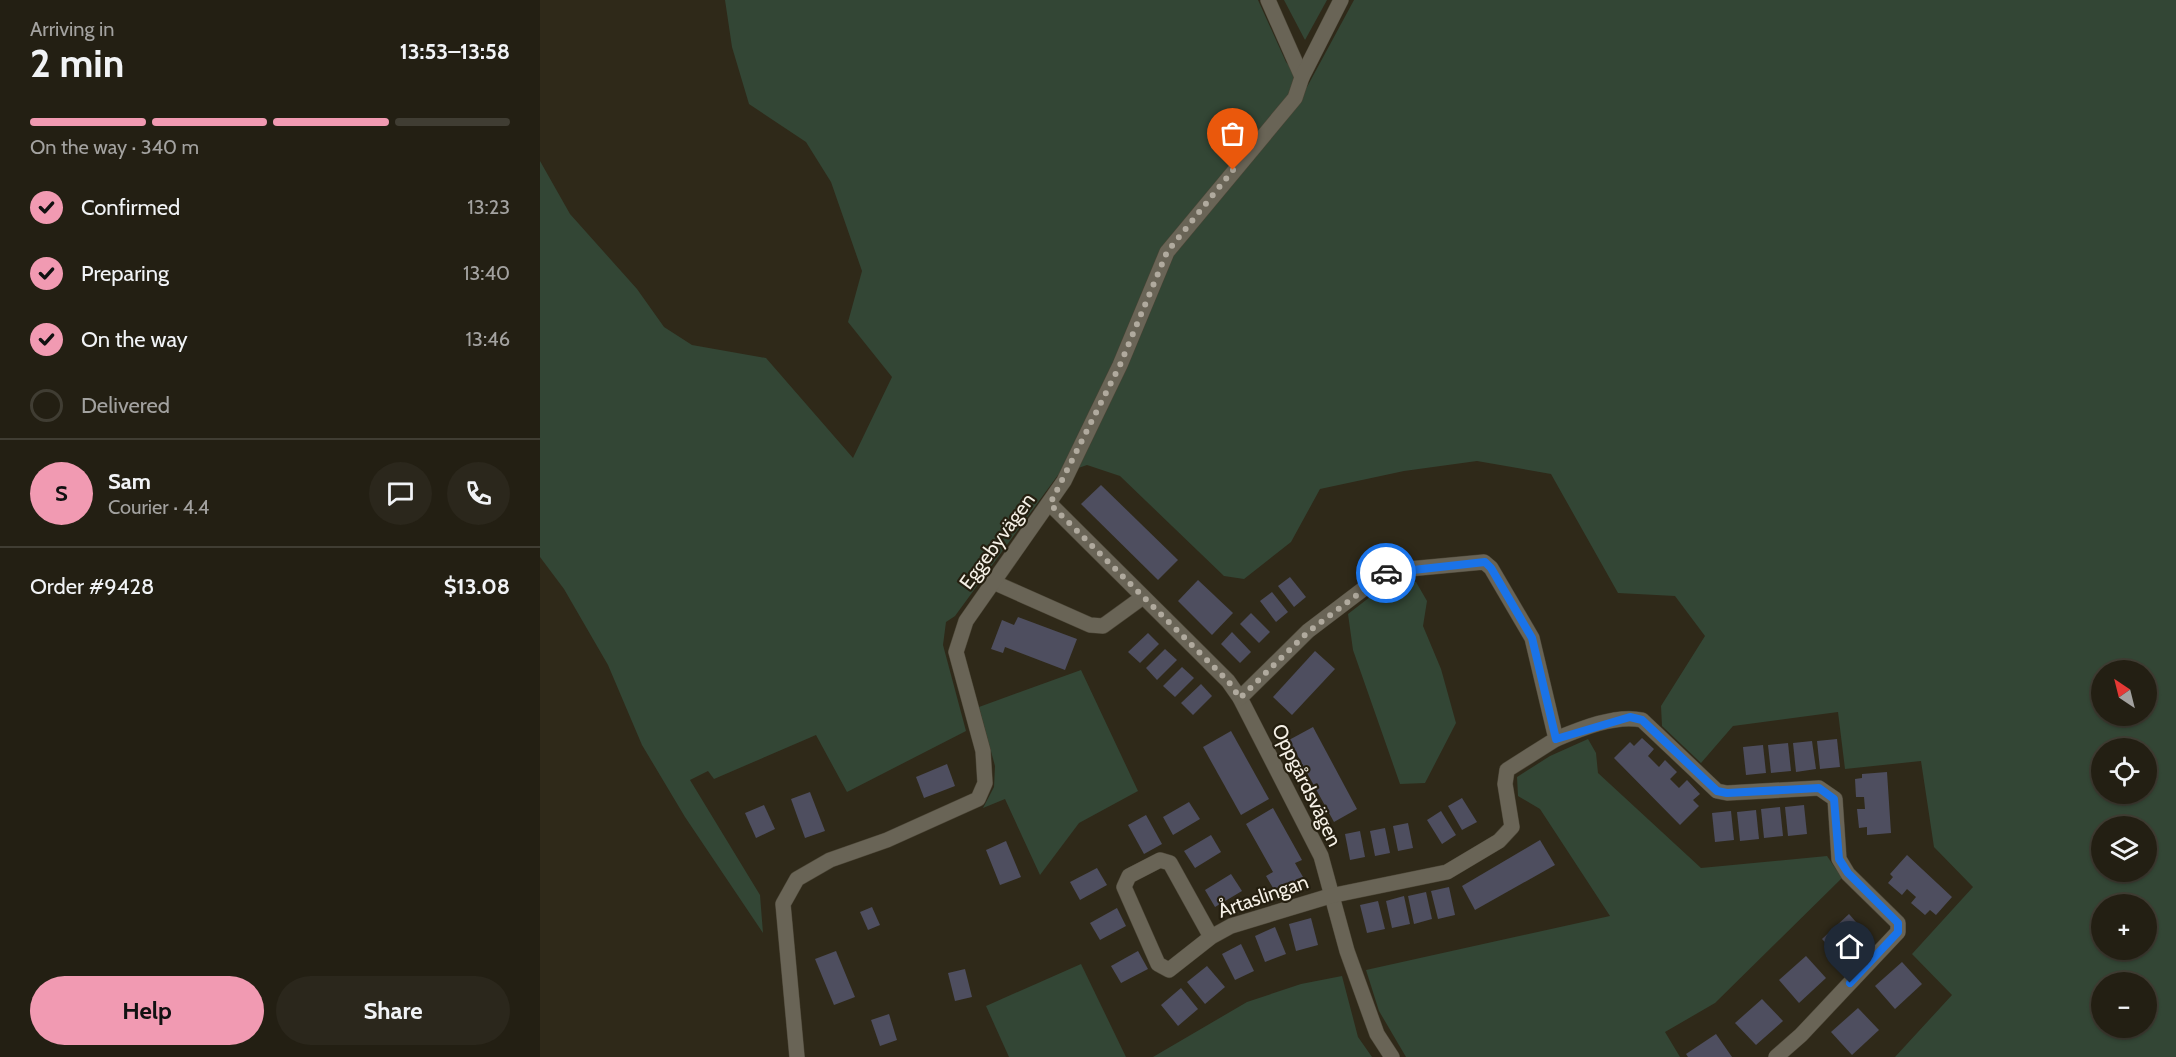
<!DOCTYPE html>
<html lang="en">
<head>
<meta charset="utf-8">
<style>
	:root { --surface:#231f13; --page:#2b271c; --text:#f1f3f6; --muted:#a3a2a0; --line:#403d33; --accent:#f19ab2 }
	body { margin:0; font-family:Cabin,sans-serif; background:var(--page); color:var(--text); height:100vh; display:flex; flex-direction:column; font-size:22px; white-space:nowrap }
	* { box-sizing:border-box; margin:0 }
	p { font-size:20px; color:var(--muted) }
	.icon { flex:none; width:33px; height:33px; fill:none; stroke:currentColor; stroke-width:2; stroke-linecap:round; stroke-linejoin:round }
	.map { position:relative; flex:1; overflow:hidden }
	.side { display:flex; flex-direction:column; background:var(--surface); width:540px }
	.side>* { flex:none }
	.needle { width:39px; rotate:325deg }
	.buttons { position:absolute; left:1551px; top:660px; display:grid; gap:12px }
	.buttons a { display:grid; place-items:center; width:66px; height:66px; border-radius:50%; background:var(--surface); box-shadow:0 2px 4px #0004,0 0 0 2px var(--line); font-size:30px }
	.pin { position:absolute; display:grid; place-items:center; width:51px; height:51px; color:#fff; margin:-62px -26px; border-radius:50% 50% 50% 0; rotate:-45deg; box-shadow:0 0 6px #0007 }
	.pin .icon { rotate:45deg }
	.courier { position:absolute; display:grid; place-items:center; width:60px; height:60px; margin:-30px; border:4px solid #1a73e8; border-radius:50%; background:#fff; color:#222; box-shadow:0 2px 8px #0007 }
	.headline em { font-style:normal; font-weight:700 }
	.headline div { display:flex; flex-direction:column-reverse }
	.headline { display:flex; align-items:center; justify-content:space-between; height:102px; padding:0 30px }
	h1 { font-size:39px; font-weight:700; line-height:45px }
	.bar { display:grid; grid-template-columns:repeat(4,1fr); gap:9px 6px; align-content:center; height:72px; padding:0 30px }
	.bar i { height:8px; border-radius:4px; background:var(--line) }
	.bar .selected { background:var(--accent) }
	.bar p { grid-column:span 4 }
	.line { display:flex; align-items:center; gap:15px; padding:0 30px; border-top:2px solid var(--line) }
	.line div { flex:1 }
	.round { display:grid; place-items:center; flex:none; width:63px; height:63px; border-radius:32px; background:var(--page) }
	ol { padding:0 30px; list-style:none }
	li { display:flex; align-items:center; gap:18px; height:66px }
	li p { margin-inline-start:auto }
	li .icon { padding:6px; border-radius:50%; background:var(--accent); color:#111; stroke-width:4 }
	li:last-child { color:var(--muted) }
	li i { width:33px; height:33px; border:3px solid var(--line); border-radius:50% }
	.cta { display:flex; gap:12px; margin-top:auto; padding:12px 30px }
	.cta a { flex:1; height:69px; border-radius:36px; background:var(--accent); color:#111; font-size:24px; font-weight:700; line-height:69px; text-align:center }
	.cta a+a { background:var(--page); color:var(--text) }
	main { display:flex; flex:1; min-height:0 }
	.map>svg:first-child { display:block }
	.green { fill:#334635; fill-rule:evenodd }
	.building { fill:#4e4e5f }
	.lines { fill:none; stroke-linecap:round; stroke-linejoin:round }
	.minor-casing { stroke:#4b4536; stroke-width:16 }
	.minor { stroke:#696456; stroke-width:15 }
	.done { stroke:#b0aa9e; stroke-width:6; stroke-dasharray:0 10.8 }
	.route { stroke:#1a73e8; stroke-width:8 }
	.labels { text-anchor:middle; stroke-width:4.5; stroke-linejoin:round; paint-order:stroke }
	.street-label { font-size:20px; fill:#f5f0e6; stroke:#251f10 }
</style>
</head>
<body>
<main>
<section class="side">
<div class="headline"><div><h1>2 min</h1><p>Arriving in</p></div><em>13:53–13:58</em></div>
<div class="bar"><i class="selected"></i><i class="selected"></i><i class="selected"></i><i></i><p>On the way · 340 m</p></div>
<ol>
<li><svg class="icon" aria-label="check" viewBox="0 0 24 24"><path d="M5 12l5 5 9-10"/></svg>Confirmed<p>13:23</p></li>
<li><svg class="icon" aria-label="check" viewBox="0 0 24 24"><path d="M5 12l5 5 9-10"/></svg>Preparing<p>13:40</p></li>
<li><svg class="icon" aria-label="check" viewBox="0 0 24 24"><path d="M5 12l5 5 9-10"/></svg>On the way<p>13:46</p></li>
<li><i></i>Delivered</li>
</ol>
<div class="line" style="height:108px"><b class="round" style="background:var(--accent);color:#111">S</b><div><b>Sam</b><p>Courier · 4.4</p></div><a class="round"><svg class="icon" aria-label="chat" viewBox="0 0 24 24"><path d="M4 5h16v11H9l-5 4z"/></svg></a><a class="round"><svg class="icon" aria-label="phone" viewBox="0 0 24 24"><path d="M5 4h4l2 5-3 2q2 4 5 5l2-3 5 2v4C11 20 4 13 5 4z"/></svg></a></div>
<div class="line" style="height:78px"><div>Order #9428</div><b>$13.08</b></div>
<div class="cta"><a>Help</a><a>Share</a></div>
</section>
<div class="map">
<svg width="1636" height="1057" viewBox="0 0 1636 1057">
	<rect width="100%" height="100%" fill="#2f2919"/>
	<g class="green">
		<path d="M185,0H718L746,62L767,87L814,0H1636V1057H1355L1412,995L1372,954L1433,887L1394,847L1381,761L1305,769L1298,712L1193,726L1161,763L1122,726L1121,706L1165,636L1135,596L1078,593L1011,474L937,461L864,471L780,489L751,542L704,579L684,576L580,476L547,465L518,475L415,616L406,622L403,645L426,731L307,792L276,735L174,779L168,771L150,780L220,895L223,933L145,817L102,745L68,665L24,589L0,557V161L30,214L97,289L124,327L152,345L226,358L313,458L352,377L308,322L322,271L291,182L266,142L209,104L192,47ZM1562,670H1606V716H1562ZM1562,748H1606V794H1562ZM1562,826H1606V872H1562ZM1562,904H1606V950H1562ZM1562,982H1606V1028H1562Z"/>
		<polygon points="744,0 787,0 765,40"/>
		<polygon points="876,582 887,601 883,626 901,669 916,723 885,783 860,784 813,650 808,614 848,583"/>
		<polygon points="541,670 598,791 539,823 500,875 465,799 443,808 454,787 455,766 439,707"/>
		<polygon points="1048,739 1056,753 1058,773 1161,868 1287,856 1302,878 1175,1003 1125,1032 1140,1057 866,1057 839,1011 826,970 1070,916 1000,809 978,796 977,777 1010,756"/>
		<polygon points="541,964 586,1057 469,1057 446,1006"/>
		<polygon points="802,976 818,1037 832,1057 613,1057 707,1002 761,984"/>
	</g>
	<g class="building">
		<polygon points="561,485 638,560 618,580 541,504"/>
		<polygon points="750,577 766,597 754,607 738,586"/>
		<polygon points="658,580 693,613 672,635 638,601"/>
		<polygon points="732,592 748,612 736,622 720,601"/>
		<polygon points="711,613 730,632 719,643 700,624"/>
		<polygon points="478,617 537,639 525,670 465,647 463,653 451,649 462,620 474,625"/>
		<polygon points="692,632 711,652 700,663 681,644"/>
		<polygon points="608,633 619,644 600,663 588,652"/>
		<polygon points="625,649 637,660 617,680 606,668"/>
		<polygon points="775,651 795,669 752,715 733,697"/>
		<polygon points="642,667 654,678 635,697 623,686"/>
		<polygon points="661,684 672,696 653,715 641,703"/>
		<polygon points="773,727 817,809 794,822 749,740"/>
		<polygon points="691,731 729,799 701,815 663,747"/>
		<polygon points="1102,738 1114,749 1108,756 1119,767 1125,760 1137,772 1130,779 1139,788 1147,780 1160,794 1153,800 1159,806 1140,825 1074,758 1090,742 1094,746"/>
		<polygon points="1297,739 1300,767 1280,769 1277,741"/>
		<polygon points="1272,741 1276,769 1256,772 1253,743"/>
		<polygon points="1248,743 1251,771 1231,773 1228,745"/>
		<polygon points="1223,745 1226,773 1206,775 1203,747"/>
		<polygon points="407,764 415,786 384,798 376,777"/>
		<polygon points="1347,772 1351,833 1327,835 1327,827 1319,828 1317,809 1325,809 1324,797 1316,797 1315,779 1322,778 1322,774"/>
		<polygon points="270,792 285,831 265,838 251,799"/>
		<polygon points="922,798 937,822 922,830 908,806"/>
		<polygon points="649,802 660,819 633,835 623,817"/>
		<polygon points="224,805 235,829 216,838 205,813"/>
		<polygon points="1264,805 1267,834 1248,836 1245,807"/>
		<polygon points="1240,807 1243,836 1224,838 1221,809"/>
		<polygon points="733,808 762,860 755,863 763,877 736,893 726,876 733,872 706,824"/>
		<polygon points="1216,810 1219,839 1200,841 1197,812"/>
		<polygon points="901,811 916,835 902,844 887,820"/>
		<polygon points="1191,811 1194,840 1175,842 1172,813"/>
		<polygon points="606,815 622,844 604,854 588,825"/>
		<polygon points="868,823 873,848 858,851 853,826"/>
		<polygon points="845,828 850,853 835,856 830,831"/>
		<polygon points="820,831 825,857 810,860 805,834"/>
		<polygon points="671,835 681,852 655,868 644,851"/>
		<polygon points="1000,840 1015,865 935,910 922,886"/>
		<polygon points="466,841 481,877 460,885 446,850"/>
		<polygon points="1367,855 1412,897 1396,915 1390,910 1385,915 1371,903 1376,897 1367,889 1362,895 1348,883 1353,877 1350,874"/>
		<polygon points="557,868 567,885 540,900 530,882"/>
		<polygon points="691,874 702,891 675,907 665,890"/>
		<polygon points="909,887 915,915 898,919 891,891"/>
		<polygon points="886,892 892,919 874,924 868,896"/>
		<polygon points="864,896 870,924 852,928 846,901"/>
		<polygon points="838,901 845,929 827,933 820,905"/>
		<polygon points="332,907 340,925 328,930 320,912"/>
		<polygon points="577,908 586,926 560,940 550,923"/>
		<polygon points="1309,914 1329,937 1302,961 1282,939"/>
		<polygon points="771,918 778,945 756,951 749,924"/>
		<polygon points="735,927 746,954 725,962 715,936"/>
		<polygon points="701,944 714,971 695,980 682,954"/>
		<polygon points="296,951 315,997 294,1005 275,959"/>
		<polygon points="598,951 608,969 581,983 571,966"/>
		<polygon points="1266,956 1286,978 1259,1003 1239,980"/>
		<polygon points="1362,962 1382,984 1355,1009 1335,986"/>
		<polygon points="667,966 685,987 665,1004 647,982"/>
		<polygon points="425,969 432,997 415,1001 408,973"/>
		<polygon points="641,988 658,1009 638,1026 621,1005"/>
		<polygon points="1222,999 1243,1021 1216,1045 1195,1023"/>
		<polygon points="1318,1008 1339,1030 1312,1055 1291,1032"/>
		<polygon points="349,1014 357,1040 340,1046 331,1020"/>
		<polygon points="1176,1034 1192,1057 1148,1057 1146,1054"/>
	</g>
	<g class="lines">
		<g class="minor-casing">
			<g id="minor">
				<polyline points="728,0 762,77"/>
				<polyline points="510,504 688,681 700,698 781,856 807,951 837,1034 852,1057"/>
				<polyline points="453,582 550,625 563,626 603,597"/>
				<path d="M1016,739C1040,729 1076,714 1102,720L1177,791L1187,793L1279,788L1295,799L1299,859L1308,874L1358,923V932L1261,1035L1236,1057"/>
				<polyline points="671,937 629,970 618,964 584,887 589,876 620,860 630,863 671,937 691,926 790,896 907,872 959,841 972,827 965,784 967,770 1016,739 992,638 951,568 944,562 847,571 768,631 700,698"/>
				<polyline points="257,1057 243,904 257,879 290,860 347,840 438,799 445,783 443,751 416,652 426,621 524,481 580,365 627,252 755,98 762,77 801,0"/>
			</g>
		</g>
		<use href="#minor" class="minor"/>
	</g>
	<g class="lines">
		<polyline class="done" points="693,170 627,252 580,365 510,504 688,681 700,698 768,632 846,573"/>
		<polyline class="route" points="846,573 945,562 951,568 992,638 1016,739 1090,717 1102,720 1177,791 1187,793 1279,788 1294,799 1299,859 1308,873 1358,923 1358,932 1310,983"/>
	</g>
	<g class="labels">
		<g class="street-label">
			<text transform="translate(457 541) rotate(-54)" y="7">Eggebyvägen</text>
			<text transform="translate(767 785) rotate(64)" y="7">Oppgårdsvägen</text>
			<text transform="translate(723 896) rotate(-19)" y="7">Årtaslingan</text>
		</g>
	</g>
</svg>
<div class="buttons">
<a><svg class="needle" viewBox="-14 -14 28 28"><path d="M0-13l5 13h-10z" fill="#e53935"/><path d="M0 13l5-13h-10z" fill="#a3a2a0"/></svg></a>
<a><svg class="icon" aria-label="locate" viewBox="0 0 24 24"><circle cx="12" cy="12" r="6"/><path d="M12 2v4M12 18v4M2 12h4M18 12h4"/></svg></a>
<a><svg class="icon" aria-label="layers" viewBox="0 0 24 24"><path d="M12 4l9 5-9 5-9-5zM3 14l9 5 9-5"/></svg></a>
<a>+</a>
<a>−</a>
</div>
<div class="pin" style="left:693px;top:170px;background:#ea580c"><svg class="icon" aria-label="bag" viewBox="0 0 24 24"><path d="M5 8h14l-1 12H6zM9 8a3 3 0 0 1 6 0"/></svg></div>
<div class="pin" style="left:1310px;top:983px;background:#1f2937"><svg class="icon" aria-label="home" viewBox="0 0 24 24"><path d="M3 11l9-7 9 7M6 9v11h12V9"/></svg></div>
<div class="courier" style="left:846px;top:573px"><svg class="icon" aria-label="car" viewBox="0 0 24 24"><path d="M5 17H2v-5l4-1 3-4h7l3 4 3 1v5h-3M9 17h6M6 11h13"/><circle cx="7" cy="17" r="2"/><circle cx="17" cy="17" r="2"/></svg></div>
</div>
</main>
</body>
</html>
